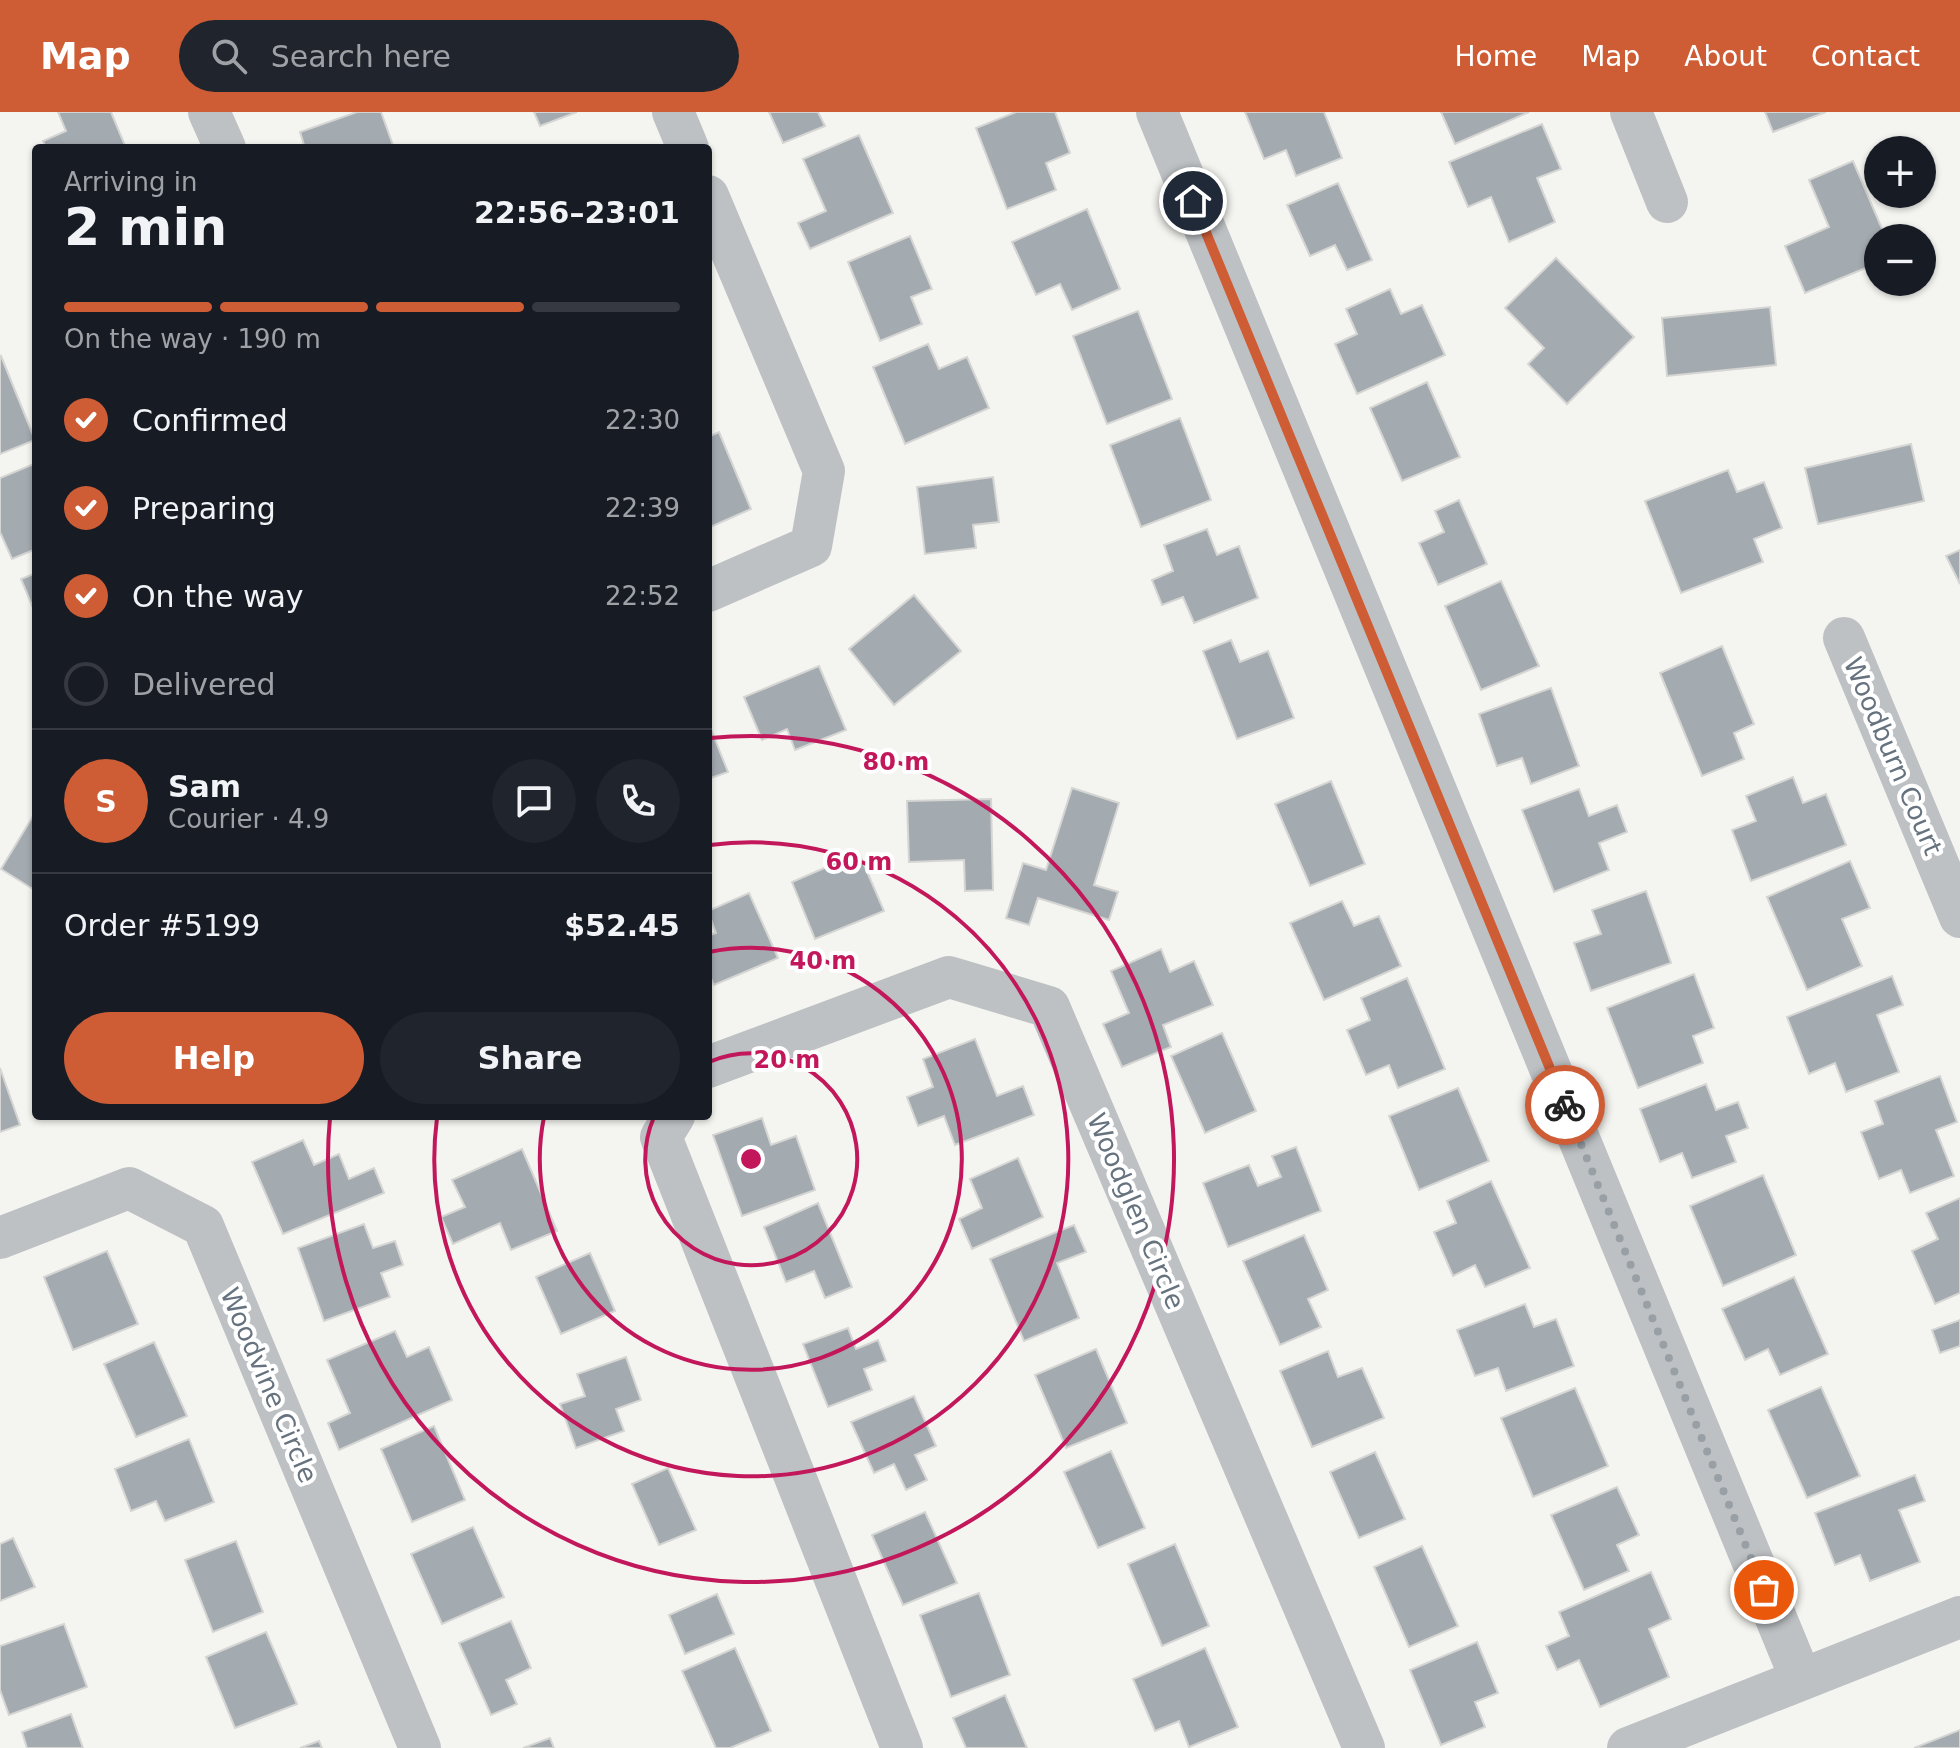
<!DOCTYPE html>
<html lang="en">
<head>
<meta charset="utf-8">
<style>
	:root { --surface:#171b24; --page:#20242c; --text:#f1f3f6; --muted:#9ea1a6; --line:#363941; --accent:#ce5d36 }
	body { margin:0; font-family:"DejaVu Sans",sans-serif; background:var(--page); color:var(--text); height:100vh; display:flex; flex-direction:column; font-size:30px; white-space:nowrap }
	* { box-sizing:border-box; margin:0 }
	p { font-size:26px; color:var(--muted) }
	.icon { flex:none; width:44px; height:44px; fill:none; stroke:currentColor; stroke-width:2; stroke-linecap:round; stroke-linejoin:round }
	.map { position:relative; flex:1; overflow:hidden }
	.sheet { position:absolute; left:32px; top:32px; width:680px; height:976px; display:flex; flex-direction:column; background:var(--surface); border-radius:8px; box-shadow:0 2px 6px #0004 }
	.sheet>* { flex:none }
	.controls { position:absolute; left:1864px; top:24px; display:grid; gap:16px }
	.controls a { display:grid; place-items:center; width:72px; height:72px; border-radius:50%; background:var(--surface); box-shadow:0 2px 6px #0004; font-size:40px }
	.pin { position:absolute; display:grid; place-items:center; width:68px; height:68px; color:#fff; margin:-34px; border:4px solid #fff; border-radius:50%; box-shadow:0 2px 8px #0007 }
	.courier { position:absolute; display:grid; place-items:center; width:80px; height:80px; margin:-40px; border:6px solid #ce5d36; border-radius:50%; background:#fff; color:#222; box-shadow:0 2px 10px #0007 }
	.overview em { font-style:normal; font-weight:700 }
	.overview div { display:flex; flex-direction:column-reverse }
	.overview { display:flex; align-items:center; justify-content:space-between; height:136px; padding:0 32px }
	h1 { font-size:52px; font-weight:700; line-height:60px }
	.bar { display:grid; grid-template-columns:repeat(4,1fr); gap:12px 8px; align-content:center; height:96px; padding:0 32px }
	.bar i { height:10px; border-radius:6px; background:var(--line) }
	.bar .current { background:var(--accent) }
	.bar p { grid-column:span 4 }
	.line { display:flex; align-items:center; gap:20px; padding:0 32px; border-top:2px solid var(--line) }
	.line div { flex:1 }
	.round { display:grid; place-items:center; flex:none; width:84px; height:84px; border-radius:42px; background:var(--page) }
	ol { padding:0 32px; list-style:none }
	li { display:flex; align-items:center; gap:24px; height:88px }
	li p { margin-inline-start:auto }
	li .icon { padding:8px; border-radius:50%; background:var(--accent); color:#fff; stroke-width:4 }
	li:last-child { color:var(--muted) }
	li i { width:44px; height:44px; border:4px solid var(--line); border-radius:50% }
	.cta { display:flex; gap:16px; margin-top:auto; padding:16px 32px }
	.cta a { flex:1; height:92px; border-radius:48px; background:var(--accent); color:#fff; font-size:32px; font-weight:700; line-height:92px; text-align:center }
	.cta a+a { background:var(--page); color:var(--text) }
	header { display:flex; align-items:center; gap:48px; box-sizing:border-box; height:112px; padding:0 40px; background:var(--accent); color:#fff }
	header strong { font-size:38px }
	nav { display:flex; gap:44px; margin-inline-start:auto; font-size:28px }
	.search { width:560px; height:72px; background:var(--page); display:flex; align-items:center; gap:20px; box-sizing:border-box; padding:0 28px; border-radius:44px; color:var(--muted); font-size:30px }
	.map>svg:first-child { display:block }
	.building { fill:#a4abb0; stroke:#d5d5d3; stroke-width:2 }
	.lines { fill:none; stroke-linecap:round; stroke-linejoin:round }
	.minor { stroke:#bdc1c4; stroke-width:42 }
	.done { stroke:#98a0a6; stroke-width:8; stroke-dasharray:0 14.4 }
	.route { stroke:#ce5d36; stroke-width:10 }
	.ring { fill:none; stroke:#c2185b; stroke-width:4 }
	.labels { text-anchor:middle; stroke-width:8; stroke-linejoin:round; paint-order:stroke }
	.street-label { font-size:26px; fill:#66737e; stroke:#fff }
	.centre { fill:#c2185b; stroke:#fff; stroke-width:4 }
	.ring-label { font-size:24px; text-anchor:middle; font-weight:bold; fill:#c2185b; stroke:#fff; stroke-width:8; stroke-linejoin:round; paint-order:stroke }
</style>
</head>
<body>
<header>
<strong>Map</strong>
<div class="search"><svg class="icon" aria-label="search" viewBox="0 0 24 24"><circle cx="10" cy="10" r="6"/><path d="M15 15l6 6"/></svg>Search here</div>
<nav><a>Home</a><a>Map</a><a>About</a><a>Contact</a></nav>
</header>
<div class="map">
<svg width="1960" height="1636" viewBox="0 0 1960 1636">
	<rect width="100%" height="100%" fill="#f4f4f0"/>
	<g class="building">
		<polygon points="58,0 111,0 126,36 46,36 43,29 66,19"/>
		<polygon points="357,0 381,0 394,36 305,36 300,20"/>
		<polygon points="534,0 577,0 540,14"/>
		<polygon points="769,0 818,0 825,14 783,31"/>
		<polygon points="1016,0 1055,0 1070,41 1046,51 1056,78 1007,97 976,16"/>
		<polygon points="1245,0 1324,0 1342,46 1296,64 1286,38 1264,47"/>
		<polygon points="1441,0 1529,0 1455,32"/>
		<polygon points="1765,0 1826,0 1773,20"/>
		<polygon points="1542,12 1561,57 1537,66 1555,110 1509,130 1491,85 1468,95 1449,50"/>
		<polygon points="859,23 893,101 810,137 798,111 826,99 803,47"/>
		<polygon points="1853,49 1886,126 1878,126 1878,151 1805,181 1785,134 1829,115 1809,68"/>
		<polygon points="1338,71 1372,148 1347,158 1335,133 1310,144 1287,93"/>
		<polygon points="1087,97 1120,177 1072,198 1060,172 1036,183 1012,130"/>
		<polygon points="910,124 932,177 911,185 922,212 880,229 848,150"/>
		<polygon points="1556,146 1634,225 1567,292 1528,252 1544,236 1505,196"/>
		<polygon points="1390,177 1401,202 1422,193 1445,243 1357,282 1335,232 1357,222 1346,197"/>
		<polygon points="1770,195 1776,253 1667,264 1662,206"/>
		<polygon points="1138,199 1172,287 1107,312 1073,224"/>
		<polygon points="928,232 939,257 967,245 989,296 905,332 873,255"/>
		<polygon points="1,244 35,328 0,342 0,245"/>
		<polygon points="1427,270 1460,345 1402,369 1370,296"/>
		<polygon points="1180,306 1211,388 1141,415 1110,333"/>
		<polygon points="719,320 751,397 708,416 708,325"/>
		<polygon points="1911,332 1924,389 1818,412 1805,356"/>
		<polygon points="36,351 36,437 12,447 0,420 0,366"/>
		<polygon points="1728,358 1737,380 1764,370 1782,416 1754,427 1763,450 1681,481 1645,389"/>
		<polygon points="993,365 999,410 973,413 976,436 925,442 917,375"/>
		<polygon points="1459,388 1487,452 1438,473 1419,431 1444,420 1435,399"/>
		<polygon points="1207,417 1217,443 1239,434 1258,486 1194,511 1183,485 1162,493 1152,468 1173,459 1164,433"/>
		<polygon points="1960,438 1960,472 1946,444"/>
		<polygon points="36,461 36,503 21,467"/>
		<polygon points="1501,469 1539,554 1481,578 1445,494"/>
		<polygon points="914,483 961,539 894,593 849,537"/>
		<polygon points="1231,528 1240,550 1268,539 1294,606 1237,627 1203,539"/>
		<polygon points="1722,534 1754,612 1734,621 1744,647 1702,664 1660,561"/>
		<polygon points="819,554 846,618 795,638 787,617 762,628 744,585"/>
		<polygon points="1551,576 1579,654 1531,672 1522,646 1497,654 1479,602"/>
		<polygon points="708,610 728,660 708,667"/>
		<polygon points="1793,665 1803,691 1826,682 1846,733 1751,769 1732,718 1756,709 1746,684"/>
		<polygon points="1331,669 1365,752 1310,774 1275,692"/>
		<polygon points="1072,676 1119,691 1094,773 1118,780 1109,808 1038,786 1029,813 1006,806 1023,751 1046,758"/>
		<polygon points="1579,677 1589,704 1617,693 1627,720 1599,731 1609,758 1554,780 1522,698"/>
		<polygon points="991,687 993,778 965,779 964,748 909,750 907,689"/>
		<polygon points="36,699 36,779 1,757"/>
		<polygon points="859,741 884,799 815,827 792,770"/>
		<polygon points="1850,749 1870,796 1842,807 1862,854 1807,878 1767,785"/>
		<polygon points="1646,779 1671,851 1591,879 1574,831 1601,822 1592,798"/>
		<polygon points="749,781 778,846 714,873 708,860 708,824 716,821 708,799"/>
		<polygon points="1342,789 1354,814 1379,804 1401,854 1324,888 1290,811"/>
		<polygon points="1161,837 1170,860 1194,849 1213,893 1163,913 1171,935 1122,955 1103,912 1129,901 1111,859"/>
		<polygon points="1694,862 1714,916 1693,924 1703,951 1638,976 1607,896"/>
		<polygon points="1892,864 1903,893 1877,903 1899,960 1846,980 1835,951 1809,962 1787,905"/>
		<polygon points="1407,866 1445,957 1398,976 1389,953 1366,963 1347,918 1370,908 1361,886"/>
		<polygon points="1222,921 1256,999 1205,1021 1171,944"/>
		<polygon points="975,927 997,984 1023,974 1034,1003 955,1033 944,1004 918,1014 907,985 933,975 923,947"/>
		<polygon points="0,956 20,1013 0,1020"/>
		<polygon points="1940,964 1957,1010 1936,1018 1954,1064 1910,1081 1901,1058 1879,1067 1861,1020 1883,1012 1875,989"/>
		<polygon points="1706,972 1716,998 1738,990 1748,1016 1726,1024 1736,1050 1692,1066 1682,1041 1660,1050 1640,997"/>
		<polygon points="1458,976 1489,1049 1419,1078 1389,1004"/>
		<polygon points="762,1006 771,1033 796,1024 815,1078 742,1104 713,1023"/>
		<polygon points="303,1028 314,1053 339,1042 349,1067 374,1056 384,1081 283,1122 252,1050"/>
		<polygon points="1296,1035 1321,1099 1228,1135 1203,1071 1249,1053 1258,1074 1281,1065 1272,1044"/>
		<polygon points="522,1037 557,1119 511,1138 500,1111 453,1132 441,1105 465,1095 452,1068"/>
		<polygon points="1018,1046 1043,1105 972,1137 959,1107 982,1096 970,1067"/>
		<polygon points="1763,1063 1796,1143 1723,1174 1690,1094"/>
		<polygon points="1491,1069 1530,1156 1485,1175 1475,1153 1453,1164 1434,1120 1456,1111 1447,1089"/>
		<polygon points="1960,1086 1960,1181 1935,1192 1912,1139 1938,1127 1926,1101"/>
		<polygon points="818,1091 852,1175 825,1186 814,1159 786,1170 764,1115"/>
		<polygon points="364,1112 373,1136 395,1129 403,1153 381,1161 390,1185 324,1209 298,1136"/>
		<polygon points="1074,1113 1086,1140 1057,1151 1079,1206 1024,1229 990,1147"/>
		<polygon points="1304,1123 1328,1178 1308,1187 1321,1215 1280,1233 1243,1149"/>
		<polygon points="107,1139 138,1212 73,1238 44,1165"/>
		<polygon points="590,1141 615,1199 561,1222 536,1165"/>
		<polygon points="1794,1165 1828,1242 1780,1263 1768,1237 1745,1248 1722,1197"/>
		<polygon points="1525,1192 1534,1215 1556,1207 1574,1254 1506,1279 1498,1256 1475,1264 1457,1218"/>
		<polygon points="1960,1208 1960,1234 1940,1241 1932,1218"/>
		<polygon points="848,1216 856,1237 878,1228 886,1249 864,1257 872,1278 828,1295 803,1232"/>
		<polygon points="395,1219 407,1245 429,1235 452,1288 339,1338 328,1311 350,1301 327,1248"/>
		<polygon points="154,1230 187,1304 136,1325 104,1252"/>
		<polygon points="1096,1237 1127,1311 1066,1336 1035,1263"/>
		<polygon points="1328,1239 1338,1265 1362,1256 1384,1306 1312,1335 1280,1259"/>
		<polygon points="626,1245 641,1288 616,1297 624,1319 576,1336 560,1292 585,1284 577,1262"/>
		<polygon points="1821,1275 1860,1364 1807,1386 1768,1298"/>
		<polygon points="1575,1276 1608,1354 1533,1385 1501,1306"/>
		<polygon points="914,1284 936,1334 915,1343 927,1368 906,1378 894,1352 874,1361 851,1310"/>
		<polygon points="434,1314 465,1388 412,1410 381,1337"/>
		<polygon points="189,1327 214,1390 165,1409 156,1389 131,1399 115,1357"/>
		<polygon points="1111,1339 1145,1416 1098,1436 1064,1360"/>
		<polygon points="1375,1340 1405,1407 1359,1426 1330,1360"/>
		<polygon points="668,1356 696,1418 659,1433 632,1372"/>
		<polygon points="1915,1363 1925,1389 1899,1398 1920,1450 1870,1469 1860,1443 1835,1453 1815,1401"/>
		<polygon points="1617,1375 1639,1423 1617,1433 1629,1459 1584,1478 1551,1403"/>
		<polygon points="925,1400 957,1471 903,1493 872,1423"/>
		<polygon points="473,1415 504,1485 442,1512 411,1442"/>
		<polygon points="13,1426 35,1475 0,1489 0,1432"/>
		<polygon points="236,1429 263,1500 213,1520 185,1448"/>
		<polygon points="1175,1432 1209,1514 1162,1534 1128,1452"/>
		<polygon points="1422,1434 1458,1514 1409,1535 1374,1455"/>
		<polygon points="1651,1460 1671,1507 1649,1517 1669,1565 1600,1595 1579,1548 1557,1558 1546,1534 1569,1524 1559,1500"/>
		<polygon points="979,1481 1010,1563 951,1585 920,1503"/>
		<polygon points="717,1482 734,1522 685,1542 669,1503"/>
		<polygon points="511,1509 531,1556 506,1568 517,1592 491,1603 459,1531"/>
		<polygon points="64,1512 87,1575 9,1603 0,1578 0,1534"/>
		<polygon points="266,1520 297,1592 235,1616 206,1545"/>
		<polygon points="1477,1530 1498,1581 1475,1590 1485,1615 1441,1633 1410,1558"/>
		<polygon points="735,1536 771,1619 730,1636 716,1636 682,1559"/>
		<polygon points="1205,1536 1238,1615 1189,1635 1179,1609 1155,1619 1133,1567"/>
		<polygon points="1005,1583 1027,1636 966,1636 953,1606"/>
		<polygon points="71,1602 83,1636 27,1636 22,1620"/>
		<polygon points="1960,1618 1960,1636 1914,1636"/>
		<polygon points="550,1626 554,1636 523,1636"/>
		<polygon points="319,1629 322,1636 300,1636"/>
	</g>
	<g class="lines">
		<g class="minor">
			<polyline points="209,0 225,36"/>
			<polyline points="673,0 688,36"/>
			<polyline points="1157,0 1801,1567"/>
			<polyline points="1631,0 1667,90"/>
			<polyline points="708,84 824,359 811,434 708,479"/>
			<polyline points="1844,526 1960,805"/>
			<polyline points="708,955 949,865 1049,895 1364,1636"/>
			<polyline points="674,1004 661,1025 902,1636"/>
			<polyline points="0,1126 129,1076 203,1114 420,1636"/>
			<polyline points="1628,1636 1960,1505"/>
		</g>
	</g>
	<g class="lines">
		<polyline class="done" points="1565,993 1764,1478"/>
		<polyline class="route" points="1193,89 1565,993"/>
	</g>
	<g class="ring">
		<path d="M709 950A106 106 0 1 1 654 1005"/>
		<path d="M709 840A211 211 0 1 1 544 1005"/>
		<path d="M710 733A317 317 0 1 1 437 1006"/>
		<path d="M710 626A423 423 0 1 1 330 1006"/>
	</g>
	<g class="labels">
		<g class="street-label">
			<text transform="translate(1893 644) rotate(67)" y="9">Woodburn Court</text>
			<text transform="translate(1136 1099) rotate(67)" y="9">Woodglen Circle</text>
			<text transform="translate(269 1273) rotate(67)" y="9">Woodvine Circle</text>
		</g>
	</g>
	<circle cx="751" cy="1047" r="12" class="centre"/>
	<g class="ring-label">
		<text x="896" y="658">80 m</text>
		<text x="859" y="758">60 m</text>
		<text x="823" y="857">40 m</text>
		<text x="787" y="956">20 m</text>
	</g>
</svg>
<div class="controls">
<a>+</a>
<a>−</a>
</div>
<div class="pin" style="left:1764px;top:1478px;background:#ea580c"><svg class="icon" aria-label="bag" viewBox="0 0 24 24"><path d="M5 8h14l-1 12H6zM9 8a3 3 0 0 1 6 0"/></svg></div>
<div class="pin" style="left:1193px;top:89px;background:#1f2937"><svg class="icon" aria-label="home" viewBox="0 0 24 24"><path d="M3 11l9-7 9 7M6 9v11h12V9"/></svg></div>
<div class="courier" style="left:1565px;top:993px"><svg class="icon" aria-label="bike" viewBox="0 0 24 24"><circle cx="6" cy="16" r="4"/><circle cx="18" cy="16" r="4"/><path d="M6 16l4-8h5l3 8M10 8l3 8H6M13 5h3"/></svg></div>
<section class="sheet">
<div class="overview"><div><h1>2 min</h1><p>Arriving in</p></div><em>22:56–23:01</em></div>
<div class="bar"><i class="current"></i><i class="current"></i><i class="current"></i><i></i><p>On the way · 190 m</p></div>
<ol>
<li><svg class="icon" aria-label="check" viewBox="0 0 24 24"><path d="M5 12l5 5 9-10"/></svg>Confirmed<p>22:30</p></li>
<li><svg class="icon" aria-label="check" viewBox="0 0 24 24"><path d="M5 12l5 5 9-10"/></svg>Preparing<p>22:39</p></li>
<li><svg class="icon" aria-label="check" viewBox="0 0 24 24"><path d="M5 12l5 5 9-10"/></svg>On the way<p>22:52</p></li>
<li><i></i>Delivered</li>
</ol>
<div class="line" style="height:144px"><b class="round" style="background:var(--accent);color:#fff">S</b><div><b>Sam</b><p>Courier · 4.9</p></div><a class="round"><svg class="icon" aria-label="chat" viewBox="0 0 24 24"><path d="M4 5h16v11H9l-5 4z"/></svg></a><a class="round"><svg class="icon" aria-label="phone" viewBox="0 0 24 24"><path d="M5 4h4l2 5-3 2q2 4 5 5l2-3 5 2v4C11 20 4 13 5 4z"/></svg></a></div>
<div class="line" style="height:104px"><div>Order #5199</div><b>$52.45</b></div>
<div class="cta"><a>Help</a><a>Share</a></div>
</section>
</div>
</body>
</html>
